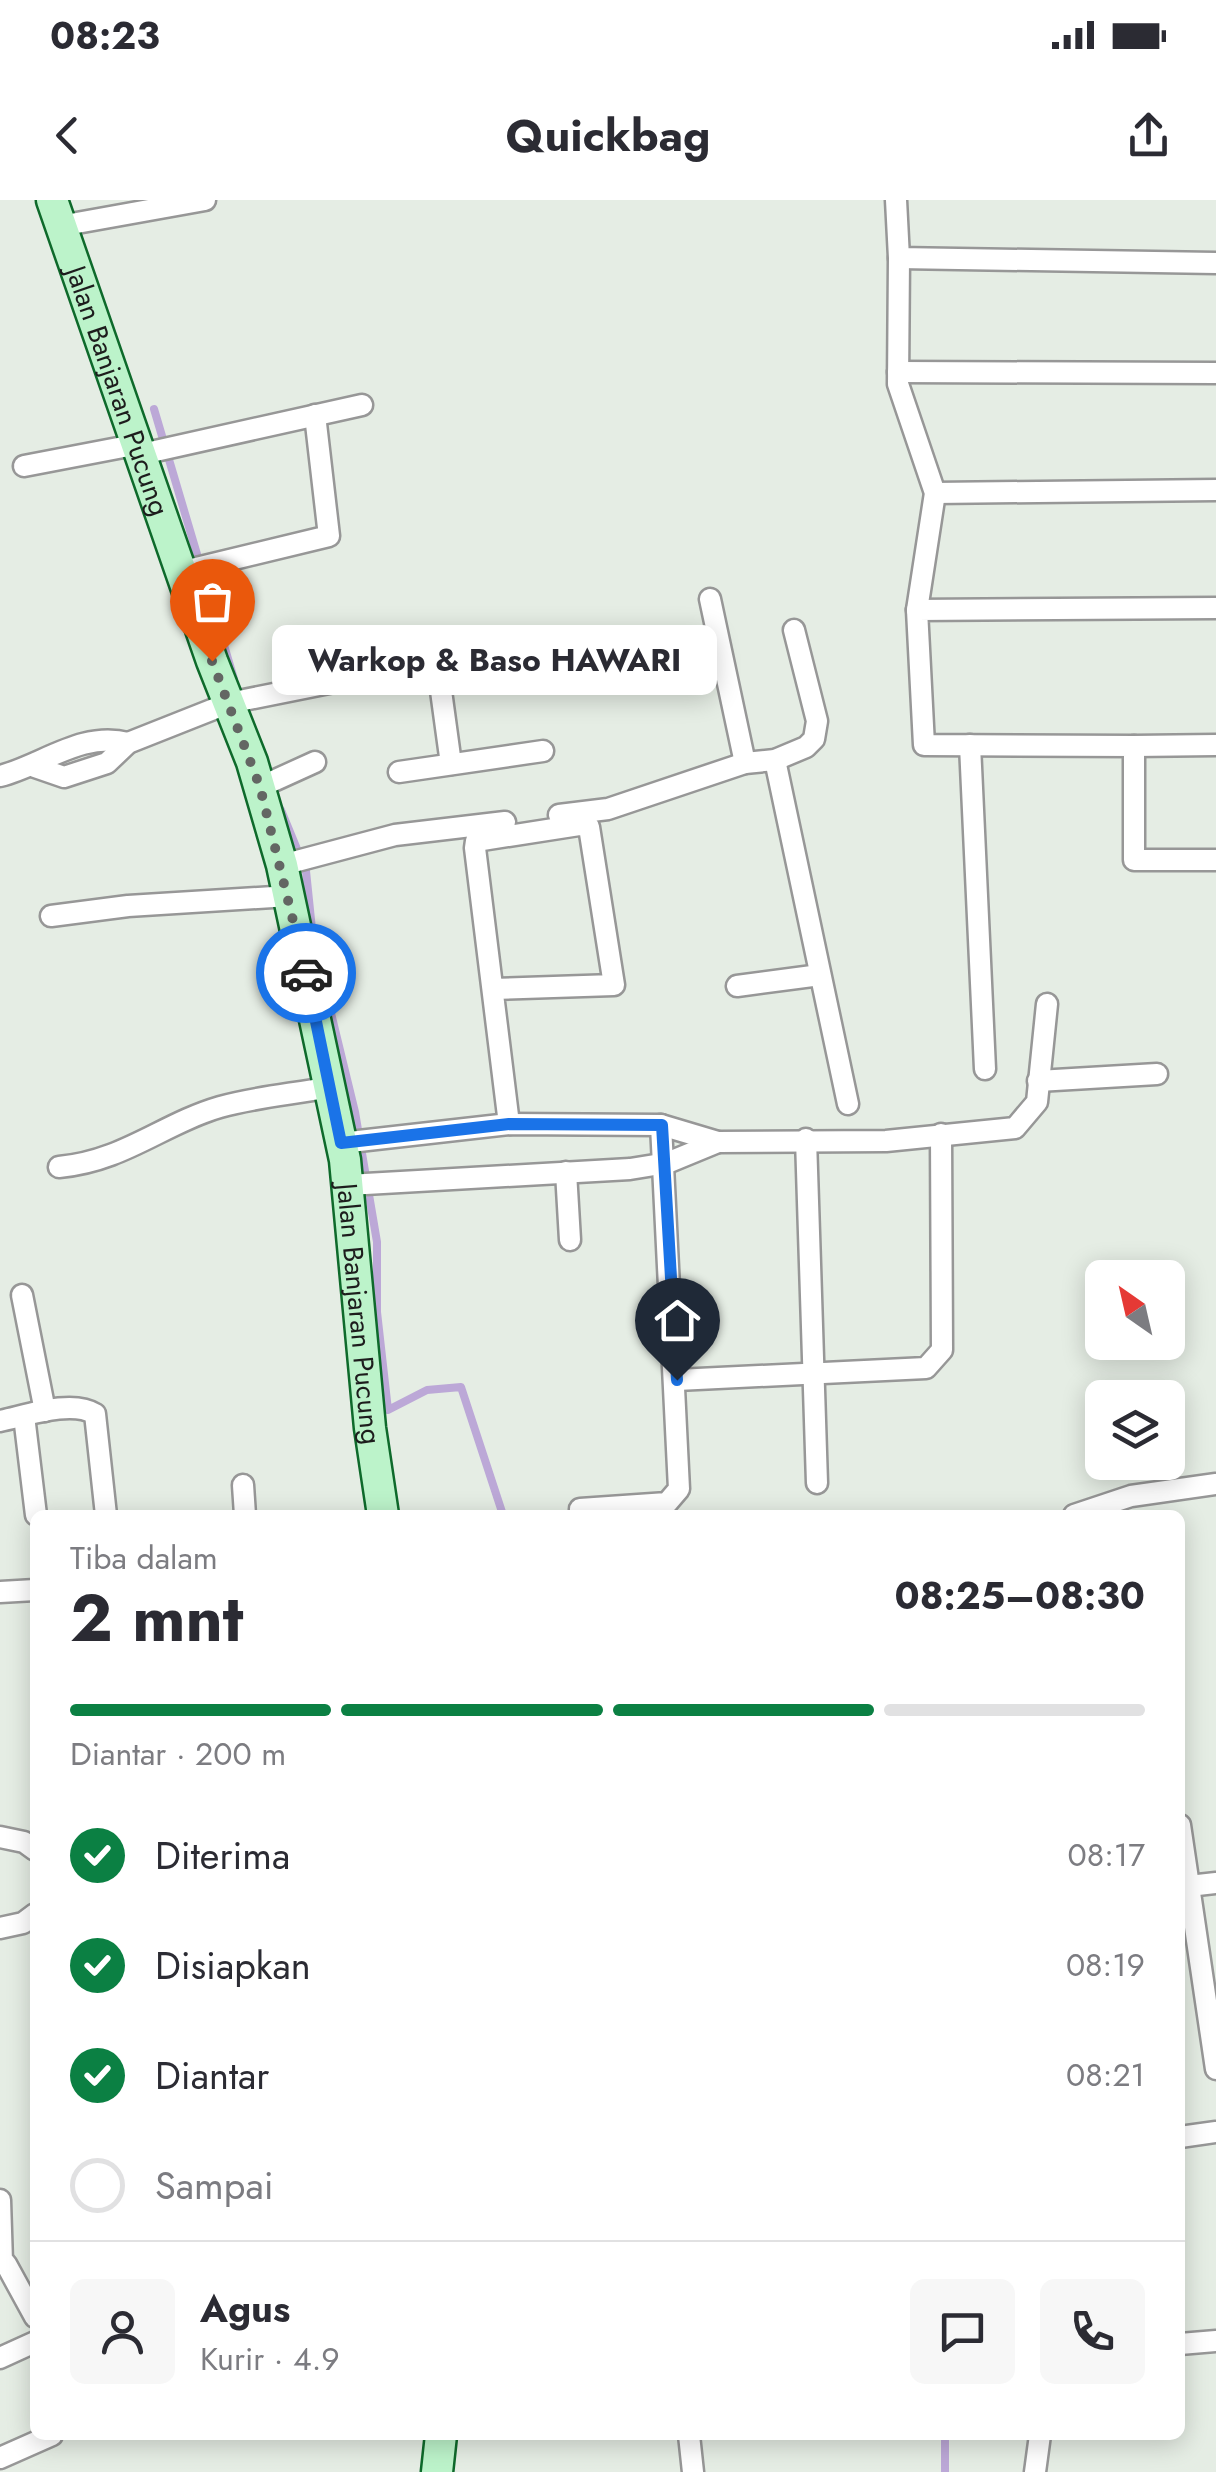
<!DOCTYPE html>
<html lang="id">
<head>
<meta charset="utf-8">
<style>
	:root { --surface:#fff; --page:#f7f7f7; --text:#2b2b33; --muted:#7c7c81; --line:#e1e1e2; --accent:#0b8043 }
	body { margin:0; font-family:Jost,sans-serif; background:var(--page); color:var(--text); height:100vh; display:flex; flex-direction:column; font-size:38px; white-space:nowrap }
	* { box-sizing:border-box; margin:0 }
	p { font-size:32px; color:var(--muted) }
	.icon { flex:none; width:55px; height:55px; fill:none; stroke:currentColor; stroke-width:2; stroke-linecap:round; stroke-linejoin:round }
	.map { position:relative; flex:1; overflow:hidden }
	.side { position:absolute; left:30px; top:1310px; width:1155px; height:930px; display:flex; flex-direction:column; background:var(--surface); border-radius:15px; box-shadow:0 5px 25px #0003 }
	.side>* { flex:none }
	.needle { width:65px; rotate:326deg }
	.buttons { position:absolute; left:1085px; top:1060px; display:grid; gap:20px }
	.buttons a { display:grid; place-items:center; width:100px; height:100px; border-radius:15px; background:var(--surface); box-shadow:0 5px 25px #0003; font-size:50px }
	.pin { position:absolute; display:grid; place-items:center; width:85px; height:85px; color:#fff; margin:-102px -42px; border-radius:50% 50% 50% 0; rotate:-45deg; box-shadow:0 0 10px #0007 }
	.pin .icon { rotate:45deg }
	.courier { position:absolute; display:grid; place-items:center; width:100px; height:100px; margin:-50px; border:8px solid #1a73e8; border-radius:50%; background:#fff; color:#222; box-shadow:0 2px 12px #0007 }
	.bubble { position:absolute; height:70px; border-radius:15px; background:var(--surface); box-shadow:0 5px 25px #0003; font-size:32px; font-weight:700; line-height:70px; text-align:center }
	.head em { font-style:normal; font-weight:700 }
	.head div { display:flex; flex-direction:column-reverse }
	.head { display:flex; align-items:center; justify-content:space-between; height:170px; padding:0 40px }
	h1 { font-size:65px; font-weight:700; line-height:75px }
	.bar { display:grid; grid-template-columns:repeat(4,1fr); gap:15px 10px; align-content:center; height:120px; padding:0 40px }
	.bar i { height:12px; border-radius:8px; background:var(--line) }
	.bar .active { background:var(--accent) }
	.bar p { grid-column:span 4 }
	.line { display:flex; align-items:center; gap:25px; padding:0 40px; border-top:2px solid var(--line) }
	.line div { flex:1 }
	.round { display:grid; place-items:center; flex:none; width:105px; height:105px; border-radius:15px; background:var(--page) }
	ol { padding:0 40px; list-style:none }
	li { display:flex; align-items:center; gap:30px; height:110px }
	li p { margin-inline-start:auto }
	li .icon { padding:10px; border-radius:50%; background:var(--accent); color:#fff; stroke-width:4 }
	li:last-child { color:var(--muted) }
	li i { width:55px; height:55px; border:5px solid var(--line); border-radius:50% }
	.status { display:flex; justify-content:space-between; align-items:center; height:70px; padding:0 50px; background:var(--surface); direction:ltr }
	.status svg { height:28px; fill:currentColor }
	header { display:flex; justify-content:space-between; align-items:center; height:130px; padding:0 40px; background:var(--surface); font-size:45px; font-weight:700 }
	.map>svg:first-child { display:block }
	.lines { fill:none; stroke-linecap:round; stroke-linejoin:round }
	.stream { stroke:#bca8d7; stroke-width:8 }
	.street-casing { stroke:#979797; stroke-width:25 }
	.secondary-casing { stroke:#0e6a2b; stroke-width:35 }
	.street { stroke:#fff; stroke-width:20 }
	.secondary { stroke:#bcf3ca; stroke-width:30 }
	.done { stroke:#636663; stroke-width:10; stroke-dasharray:0 18 }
	.route { stroke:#1a73e8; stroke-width:12 }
	.labels { text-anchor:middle; stroke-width:8; stroke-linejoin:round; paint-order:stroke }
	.street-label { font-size:28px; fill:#1d1d1d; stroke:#fff }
</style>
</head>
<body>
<div class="status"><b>08:23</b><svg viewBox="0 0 49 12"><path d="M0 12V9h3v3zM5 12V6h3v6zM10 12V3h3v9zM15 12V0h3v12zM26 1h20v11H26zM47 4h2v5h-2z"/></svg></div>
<header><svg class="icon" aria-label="back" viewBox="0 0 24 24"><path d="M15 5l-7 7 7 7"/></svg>Quickbag<svg class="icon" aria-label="share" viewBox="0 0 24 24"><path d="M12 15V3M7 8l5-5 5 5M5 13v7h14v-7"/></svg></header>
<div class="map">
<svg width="1216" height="2272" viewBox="0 0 1216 2272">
	<rect width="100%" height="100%" fill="#e5ede4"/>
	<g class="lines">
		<g class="stream">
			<polyline points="154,209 234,479"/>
			<polyline points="281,610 306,671 313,739 355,912 377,1042 377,1112 388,1210 427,1190 461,1187 503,1315"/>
			<polyline points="945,2235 945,2272"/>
		</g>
		<g class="street-casing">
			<g id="street">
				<polyline points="896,0 899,58 1216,63"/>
				<polyline points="60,26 205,0"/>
				<polyline points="899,58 898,184 935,293 917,410"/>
				<polyline points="898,172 1216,173"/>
				<polyline points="142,254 362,205"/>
				<polyline points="24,266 139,244"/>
				<polyline points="935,293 1216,290"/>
				<polyline points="184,371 329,336 315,215"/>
				<polyline points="710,399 745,563"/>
				<polyline points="1216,408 917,410 924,545 1134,546 1134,660 1216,660"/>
				<polyline points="970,545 985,869"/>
				<polyline points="1134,546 1216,545"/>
				<polyline points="775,560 848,904"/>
				<polyline points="35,567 64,577 107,563 128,543 229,503 429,463 438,469 451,564"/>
				<polyline points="399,572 543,551"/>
				<path d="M0,576C43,565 81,531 128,543"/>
				<polyline points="260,587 315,562"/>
				<polyline points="559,615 608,609 745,563 775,560 806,547 814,539 817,521 794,430"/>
				<polyline points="282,665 395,635 505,622"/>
				<polyline points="51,716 128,706 289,696"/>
				<polyline points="737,786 820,775"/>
				<polyline points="493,789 614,785 589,627 579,625 476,641 475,648 509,924"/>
				<polyline points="1038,881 1157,874"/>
				<polyline points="806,939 817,1283"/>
				<polyline points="341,943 509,924 661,925 718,942 886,941 1015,928 1037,902 1047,804"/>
				<path d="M59,967C124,961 162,924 220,907C255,897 294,894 330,887"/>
				<polyline points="566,972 570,1040"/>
				<polyline points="348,985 630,969 667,963 718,942"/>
				<polyline points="22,1095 45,1211"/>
				<polyline points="677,1180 926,1168 942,1150 941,934"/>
				<polyline points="24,1216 36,1315"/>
				<path d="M0,1221C25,1216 72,1199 95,1214L106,1315"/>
				<polyline points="243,1285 245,1315"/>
				<polyline points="580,1309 667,1303 679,1289 661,925"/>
				<polyline points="1074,1315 1131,1296 1216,1284"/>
				<polyline points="0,1392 35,1390"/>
				<polyline points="1180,1625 1216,1869"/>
				<polyline points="0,1637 24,1642 35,1650"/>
				<polyline points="1180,1687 1216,1683"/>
				<polyline points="0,1728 23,1723 35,1714"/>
				<polyline points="1180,1937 1216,1932"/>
				<polyline points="0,2000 2,2062"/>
				<polyline points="0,2062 6,2064 35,2117"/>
				<polyline points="1180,2144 1216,2141"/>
				<polyline points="0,2158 35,2142"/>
				<polyline points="689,2235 693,2272"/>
				<polyline points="0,2258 52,2235"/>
				<polyline points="1035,2272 1040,2235"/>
			</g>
		</g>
		<g class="secondary-casing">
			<g id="secondary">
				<path id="s1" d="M52,0L212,461L252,562L282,665L345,960L370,1228L383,1315"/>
				<polyline points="437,2272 441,2235"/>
			</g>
		</g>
		<use href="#street" class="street"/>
		<use href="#secondary" class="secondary"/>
	</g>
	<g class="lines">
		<polyline class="done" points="212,461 260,587 306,773"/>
		<polyline class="route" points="306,773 341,943 509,924 662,925 677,1180"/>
	</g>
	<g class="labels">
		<g class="street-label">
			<text dy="10" stroke="none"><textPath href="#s1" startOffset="202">Jalan Banjaran Pucung</textPath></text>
			<text dy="10" stroke="none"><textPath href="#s1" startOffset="1160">Jalan Banjaran Pucung</textPath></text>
		</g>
	</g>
</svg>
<div class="buttons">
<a><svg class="needle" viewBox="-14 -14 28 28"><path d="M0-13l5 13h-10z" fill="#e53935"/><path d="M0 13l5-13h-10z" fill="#7c7c81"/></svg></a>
<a><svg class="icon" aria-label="layers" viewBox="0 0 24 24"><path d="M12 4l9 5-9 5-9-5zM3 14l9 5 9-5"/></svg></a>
</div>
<div class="pin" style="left:212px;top:461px;background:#ea580c"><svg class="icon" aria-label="bag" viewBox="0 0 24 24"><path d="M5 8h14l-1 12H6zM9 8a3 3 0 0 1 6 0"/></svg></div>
<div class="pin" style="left:677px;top:1180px;background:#1f2937"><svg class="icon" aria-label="home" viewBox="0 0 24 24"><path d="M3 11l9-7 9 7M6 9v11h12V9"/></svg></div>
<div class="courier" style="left:306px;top:773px"><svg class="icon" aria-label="car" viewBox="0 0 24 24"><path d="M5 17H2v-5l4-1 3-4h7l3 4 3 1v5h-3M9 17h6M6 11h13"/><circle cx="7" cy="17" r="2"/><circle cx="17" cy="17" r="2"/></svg></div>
<div class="bubble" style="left:272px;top:425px;width:445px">Warkop &amp; Baso HAWARI</div>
<section class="side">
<div class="head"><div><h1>2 mnt</h1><p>Tiba dalam</p></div><em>08:25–08:30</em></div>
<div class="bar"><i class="active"></i><i class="active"></i><i class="active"></i><i></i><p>Diantar · 200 m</p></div>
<ol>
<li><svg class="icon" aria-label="check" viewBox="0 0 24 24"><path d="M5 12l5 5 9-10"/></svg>Diterima<p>08:17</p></li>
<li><svg class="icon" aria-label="check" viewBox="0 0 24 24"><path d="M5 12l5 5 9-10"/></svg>Disiapkan<p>08:19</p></li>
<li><svg class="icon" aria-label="check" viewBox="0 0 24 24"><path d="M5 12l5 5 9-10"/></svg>Diantar<p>08:21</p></li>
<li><i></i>Sampai</li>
</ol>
<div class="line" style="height:180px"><a class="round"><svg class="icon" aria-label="person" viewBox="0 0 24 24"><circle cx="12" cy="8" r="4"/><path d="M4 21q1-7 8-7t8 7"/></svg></a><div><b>Agus</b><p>Kurir · 4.9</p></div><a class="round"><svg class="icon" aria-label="chat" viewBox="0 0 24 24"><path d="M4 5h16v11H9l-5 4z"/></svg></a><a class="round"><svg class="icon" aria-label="phone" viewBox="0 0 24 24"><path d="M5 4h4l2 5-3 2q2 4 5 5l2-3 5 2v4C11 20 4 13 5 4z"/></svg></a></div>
</section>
</div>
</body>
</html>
